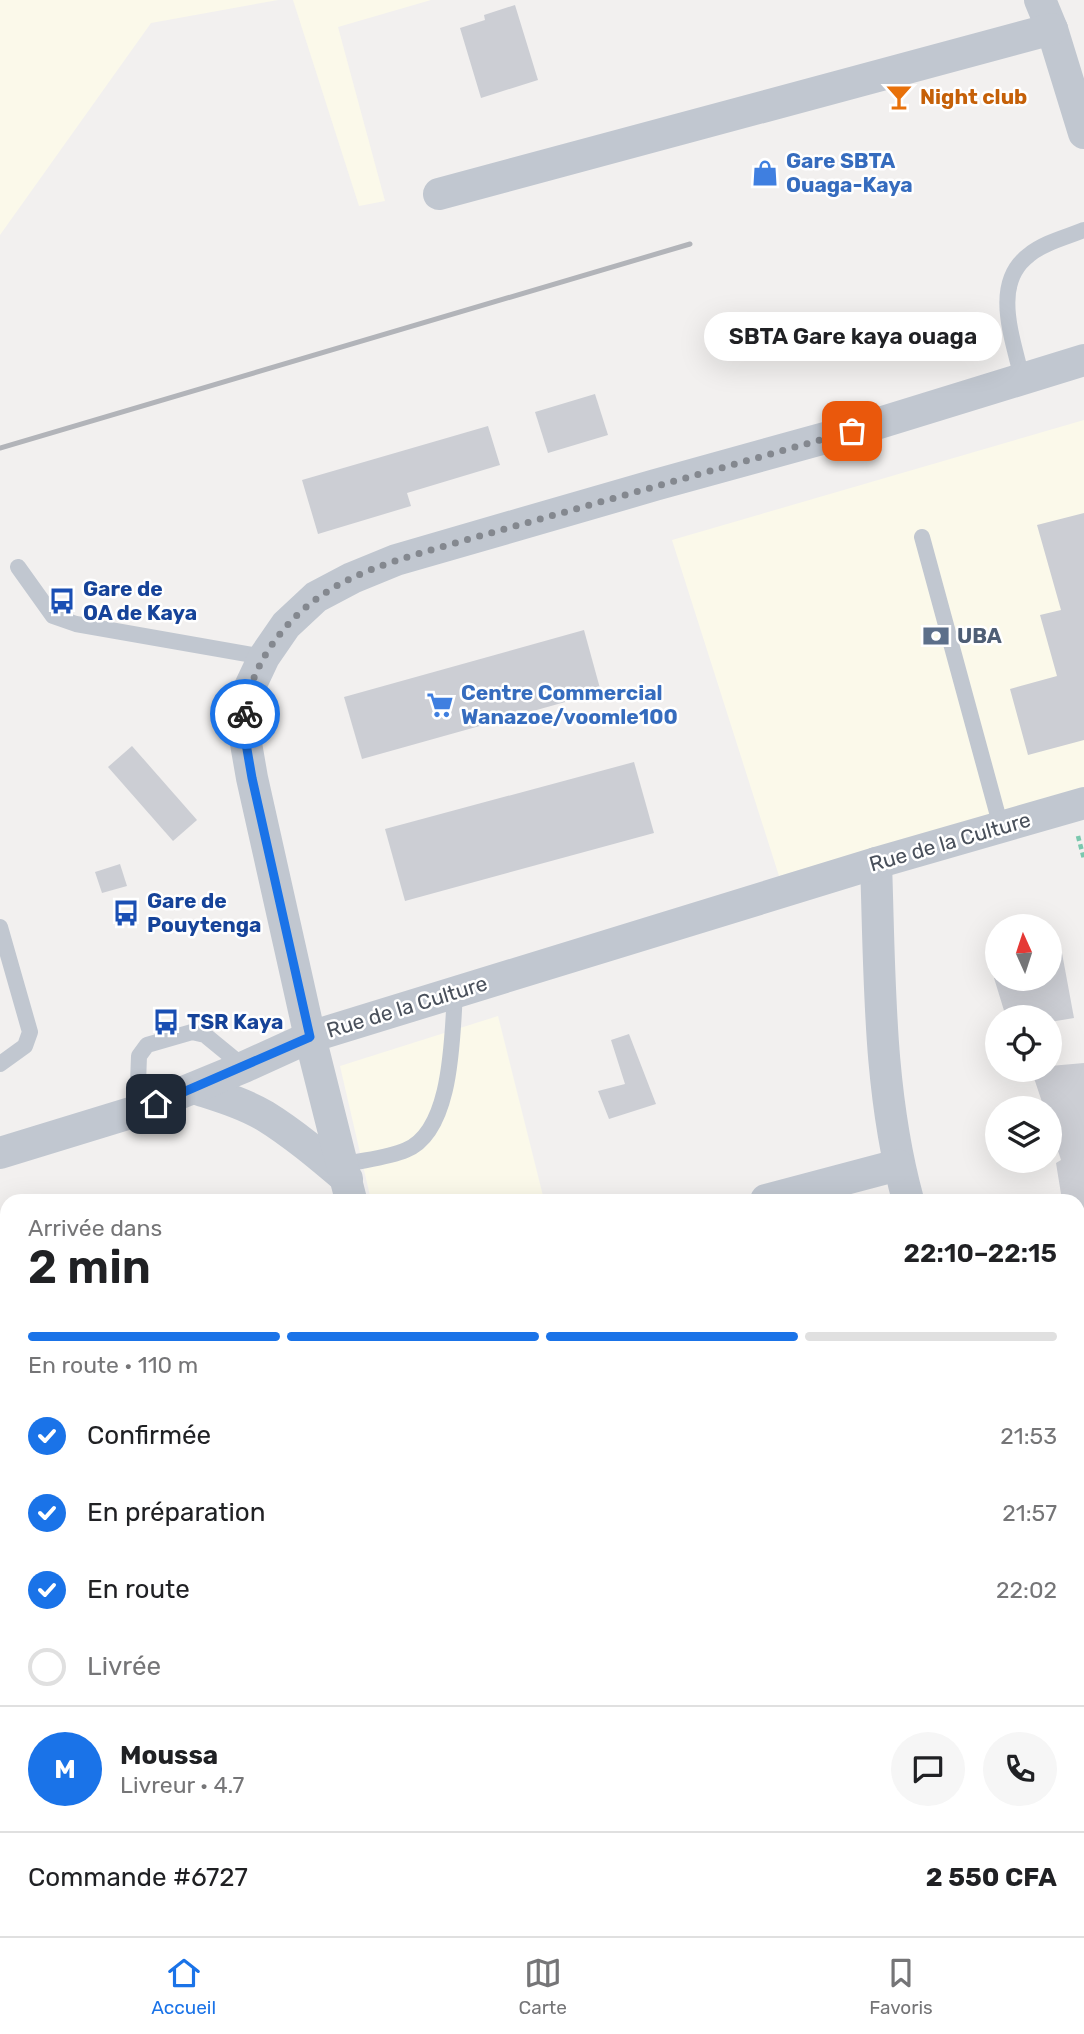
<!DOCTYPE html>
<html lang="fr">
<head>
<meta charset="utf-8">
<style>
	:root { --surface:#fff; --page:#f6f6f6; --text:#202124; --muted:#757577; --line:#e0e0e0; --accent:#1a73e8 }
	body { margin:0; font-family:Rubik,sans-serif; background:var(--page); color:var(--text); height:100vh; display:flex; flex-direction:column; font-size:26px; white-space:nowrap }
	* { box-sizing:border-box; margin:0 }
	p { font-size:23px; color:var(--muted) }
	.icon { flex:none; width:38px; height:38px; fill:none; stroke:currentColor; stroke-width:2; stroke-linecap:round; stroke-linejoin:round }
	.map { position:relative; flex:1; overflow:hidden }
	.sheet { position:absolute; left:0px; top:1194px; width:1085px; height:744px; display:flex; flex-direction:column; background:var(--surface); border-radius:21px 21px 0 0; box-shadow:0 7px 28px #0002 }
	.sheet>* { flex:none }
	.needle { width:46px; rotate:357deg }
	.buttons { position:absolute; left:985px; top:914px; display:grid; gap:14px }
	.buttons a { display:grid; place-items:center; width:77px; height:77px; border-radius:50%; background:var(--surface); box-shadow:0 7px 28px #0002; font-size:35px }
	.pin { position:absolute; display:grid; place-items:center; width:60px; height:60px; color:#fff; margin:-30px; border-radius:14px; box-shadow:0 4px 10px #0006 }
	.courier { position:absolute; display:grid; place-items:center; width:70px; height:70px; margin:-35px; border:5px solid #1a73e8; border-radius:50%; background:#fff; color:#222; box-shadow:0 2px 9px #0007 }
	.bubble { position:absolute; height:49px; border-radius:24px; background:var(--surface); box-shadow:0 7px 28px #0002; font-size:23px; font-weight:600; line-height:49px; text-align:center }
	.head em { font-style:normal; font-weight:600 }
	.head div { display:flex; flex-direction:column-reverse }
	.head { display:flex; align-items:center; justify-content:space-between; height:119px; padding:0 28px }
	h1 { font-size:46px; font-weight:600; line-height:52px }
	.bar { display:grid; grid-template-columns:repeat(4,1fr); gap:10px 7px; align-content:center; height:84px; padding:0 28px }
	.bar i { height:9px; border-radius:5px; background:var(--line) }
	.bar .on { background:var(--accent) }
	.bar p { grid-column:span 4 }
	.line { display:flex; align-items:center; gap:18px; padding:0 28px; border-top:2px solid var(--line) }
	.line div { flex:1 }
	.round { display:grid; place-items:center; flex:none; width:74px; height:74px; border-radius:37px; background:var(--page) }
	ol { padding:0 28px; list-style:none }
	li { display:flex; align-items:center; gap:21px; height:77px }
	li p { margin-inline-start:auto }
	li .icon { padding:7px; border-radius:50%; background:var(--accent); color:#fff; stroke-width:4 }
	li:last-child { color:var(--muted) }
	li i { width:38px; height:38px; border:4px solid var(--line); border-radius:50% }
	.tabs { display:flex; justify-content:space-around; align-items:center; height:98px; border-top:2px solid var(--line); background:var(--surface); font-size:19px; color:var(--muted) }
	.tabs a { display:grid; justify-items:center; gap:4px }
	.tabs .on { color:var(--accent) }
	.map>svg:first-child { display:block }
	.commercial { fill:#fbf9ea }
	.building { fill:#ccced4 }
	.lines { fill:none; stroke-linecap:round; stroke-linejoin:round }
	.path { stroke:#7bc8ae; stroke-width:4.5; stroke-dasharray:5 3.5; stroke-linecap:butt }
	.lane { stroke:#c1c7d0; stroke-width:16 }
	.street { stroke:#c1c7d0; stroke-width:32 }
	.rail { stroke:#b2b4b9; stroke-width:5 }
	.done { stroke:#84888f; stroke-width:7; stroke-dasharray:0 12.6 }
	.route { stroke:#1a73e8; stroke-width:9 }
	.labels { text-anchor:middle; stroke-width:5; stroke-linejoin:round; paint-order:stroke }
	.food-label { font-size:21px; font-weight:bold; fill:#c56008; stroke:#fff; text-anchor:start }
	.shop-label { font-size:21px; font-weight:bold; fill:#366cbe; stroke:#fff; text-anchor:start }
	.transit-label { font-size:21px; font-weight:bold; fill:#164399; stroke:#fff; text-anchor:start }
	.service-label { font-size:21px; font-weight:bold; fill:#4e5e75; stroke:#fff; text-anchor:start }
	.street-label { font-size:21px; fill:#49505b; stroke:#fff }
</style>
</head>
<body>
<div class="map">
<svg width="1084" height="1936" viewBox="0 0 1084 1936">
	<rect width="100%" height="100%" fill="#f2f0ef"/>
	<g class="commercial">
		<polygon points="0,0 278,0 151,23 0,235"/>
		<polygon points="293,0 431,0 338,27 385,201 359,206"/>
		<polygon points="1084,420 1084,787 779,876 672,540"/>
		<polygon points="498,1016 544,1200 371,1200 340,1066"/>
		<polygon points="215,1930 508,1930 509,1936 216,1936"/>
	</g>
	<g class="building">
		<polygon points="515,5 538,80 481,98 460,28 485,20 484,15"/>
		<polygon points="595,394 608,435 548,453 535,412"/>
		<polygon points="488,426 500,465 407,493 411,506 318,534 302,480"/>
		<polygon points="1084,513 1084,740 1028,755 1010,689 1057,676 1040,615 1061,610 1037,525"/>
		<polygon points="584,630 601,692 362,759 344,697"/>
		<polygon points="132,746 197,820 173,841 108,767"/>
		<polygon points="634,762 654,833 405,901 385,829"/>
		<polygon points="120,864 127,886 102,893 95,872"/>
		<polygon points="1062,953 1074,1018 1050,1022 1050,1017 1006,1017 994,978 1050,978 1050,955"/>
		<polygon points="629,1034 656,1104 609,1119 598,1091 625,1084 611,1040"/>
		<polygon points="1084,1063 1084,1215 1079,1216 1078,1200 1062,1200 1056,1163 1061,1160 1050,1126 1050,1108 1044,1108 1031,1069 1050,1069 1050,1066"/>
	</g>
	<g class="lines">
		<polyline class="path" points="1078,836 1084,859"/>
		<g class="lane">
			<path d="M1022,379C1014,341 990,284 1029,255C1043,243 1067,237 1084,230"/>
			<polyline points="922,537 1001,827"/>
			<polyline points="18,567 53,616 76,624 264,657"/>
			<polyline points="0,927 30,1032 25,1046 0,1064"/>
			<polyline points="137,1111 139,1056 147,1045 192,1032 205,1035 244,1067"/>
			<path d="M343,1165C363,1160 387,1158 406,1150C453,1131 452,1035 455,993"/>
			<polyline points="1078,1760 1084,1759"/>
			<polyline points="257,1930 258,1936"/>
			<polyline points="358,1930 359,1936"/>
		</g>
		<g class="street">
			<polyline points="1040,0 1052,29 1084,133"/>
			<polyline points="439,194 1052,29"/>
			<path d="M876,863C880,977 878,1090 908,1200"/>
			<path d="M194,1088C218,1096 243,1103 265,1116C294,1134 321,1157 347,1179"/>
			<polyline points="0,1153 137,1111 244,1067 310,1037 876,863 1084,803"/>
			<polyline points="351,1200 310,1037 252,778 244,732 248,691 264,657 286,625 316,597 352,578 396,560 655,485 876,424 1084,360"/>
			<polyline points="766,1200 898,1165"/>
			<polyline points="527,1930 529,1936"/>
		</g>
		<polyline class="rail" points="0,448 690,244"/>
	</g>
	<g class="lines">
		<path class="done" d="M245,714C248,688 257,667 271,646C316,581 377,566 448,545L852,431"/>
		<polyline class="route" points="156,1104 310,1037 252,778 244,732 245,714"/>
	</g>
	<defs>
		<g id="bar-bare" transform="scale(2.1)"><path d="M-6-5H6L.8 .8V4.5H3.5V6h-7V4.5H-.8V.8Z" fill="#e8710a" stroke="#fff" stroke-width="2.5" paint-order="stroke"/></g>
		<g id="shop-bare" transform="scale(2.1)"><path d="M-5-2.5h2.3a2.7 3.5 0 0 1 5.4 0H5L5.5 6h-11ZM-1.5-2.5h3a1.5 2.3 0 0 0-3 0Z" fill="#3f7fe0" stroke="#fff" stroke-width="2.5" paint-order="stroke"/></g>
		<g id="bus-bare" transform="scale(2.1)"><path d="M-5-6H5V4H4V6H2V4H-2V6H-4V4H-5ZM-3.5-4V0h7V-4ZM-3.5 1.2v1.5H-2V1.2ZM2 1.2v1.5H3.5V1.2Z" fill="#1a4fb4" stroke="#fff" stroke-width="2.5" paint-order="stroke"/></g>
		<g id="bank-bare" transform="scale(2.1)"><path d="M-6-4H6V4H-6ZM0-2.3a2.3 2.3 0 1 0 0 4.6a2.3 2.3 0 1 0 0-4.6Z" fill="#5c6f8a" stroke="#fff" stroke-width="2.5" paint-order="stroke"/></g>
		<g id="supermarket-bare" transform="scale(2.1)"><path d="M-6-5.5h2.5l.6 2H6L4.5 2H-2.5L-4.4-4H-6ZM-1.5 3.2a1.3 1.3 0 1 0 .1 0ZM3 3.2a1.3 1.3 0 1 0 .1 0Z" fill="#3f7fe0" stroke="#fff" stroke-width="2.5" paint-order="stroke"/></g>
	</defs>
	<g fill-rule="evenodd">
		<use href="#bar-bare" x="899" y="97"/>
		<use href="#shop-bare" x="765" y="173"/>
		<use href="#bus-bare" x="62" y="601"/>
		<use href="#bank-bare" x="936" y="636"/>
		<use href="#supermarket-bare" x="440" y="705"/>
		<use href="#bus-bare" x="126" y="913"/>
		<use href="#bus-bare" x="166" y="1022"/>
	</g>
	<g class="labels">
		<g class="food-label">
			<text x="920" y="104">Night club</text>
		</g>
		<g class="shop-label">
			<text x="786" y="168">Gare SBTA<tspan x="786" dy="24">Ouaga-Kaya</tspan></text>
			<text x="461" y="700">Centre Commercial<tspan x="461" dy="24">Wanazoe/voomle100</tspan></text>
		</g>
		<g class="transit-label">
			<text x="83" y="596">Gare de<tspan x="83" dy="24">OA de Kaya</tspan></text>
			<text x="147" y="908">Gare de<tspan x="147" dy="24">Pouytenga</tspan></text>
			<text x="187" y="1029">TSR Kaya</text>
		</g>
		<g class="service-label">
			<text x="957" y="643">UBA</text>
		</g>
		<g class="street-label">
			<text transform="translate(950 842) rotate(-16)" y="7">Rue de la Culture</text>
			<text transform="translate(407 1007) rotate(-17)" y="7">Rue de la Culture</text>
		</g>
	</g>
</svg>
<div class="buttons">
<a><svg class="needle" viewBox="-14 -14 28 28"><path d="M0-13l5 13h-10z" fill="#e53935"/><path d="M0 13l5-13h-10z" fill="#757577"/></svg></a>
<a><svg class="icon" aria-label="locate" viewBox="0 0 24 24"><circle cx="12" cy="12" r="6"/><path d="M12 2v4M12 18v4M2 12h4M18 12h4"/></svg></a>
<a><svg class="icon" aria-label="layers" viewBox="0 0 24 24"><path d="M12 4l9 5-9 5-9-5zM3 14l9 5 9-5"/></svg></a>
</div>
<div class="pin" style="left:852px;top:431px;background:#ea580c"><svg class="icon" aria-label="bag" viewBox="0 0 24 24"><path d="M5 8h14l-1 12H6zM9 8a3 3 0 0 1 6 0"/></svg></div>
<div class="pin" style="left:156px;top:1104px;background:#1f2937"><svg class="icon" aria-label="home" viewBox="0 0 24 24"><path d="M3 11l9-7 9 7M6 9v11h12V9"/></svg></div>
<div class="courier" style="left:245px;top:714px"><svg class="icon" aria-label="bike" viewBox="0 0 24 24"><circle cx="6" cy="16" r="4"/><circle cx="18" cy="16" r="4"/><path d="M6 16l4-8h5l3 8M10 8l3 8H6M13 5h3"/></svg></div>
<div class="bubble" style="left:704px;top:312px;width:298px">SBTA Gare kaya ouaga</div>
<section class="sheet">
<div class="head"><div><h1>2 min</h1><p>Arrivée dans</p></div><em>22:10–22:15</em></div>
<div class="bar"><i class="on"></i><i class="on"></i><i class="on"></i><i></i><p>En route · 110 m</p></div>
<ol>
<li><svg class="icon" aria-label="check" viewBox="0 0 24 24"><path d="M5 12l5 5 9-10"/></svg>Confirmée<p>21:53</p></li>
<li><svg class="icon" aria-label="check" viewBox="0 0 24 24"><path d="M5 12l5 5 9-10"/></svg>En préparation<p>21:57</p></li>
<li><svg class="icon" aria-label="check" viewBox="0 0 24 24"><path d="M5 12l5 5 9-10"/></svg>En route<p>22:02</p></li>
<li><i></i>Livrée</li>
</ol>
<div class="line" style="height:126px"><b class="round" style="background:var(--accent);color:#fff">M</b><div><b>Moussa</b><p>Livreur · 4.7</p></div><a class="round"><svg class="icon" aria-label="chat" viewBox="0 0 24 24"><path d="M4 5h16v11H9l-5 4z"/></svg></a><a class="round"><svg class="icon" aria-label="phone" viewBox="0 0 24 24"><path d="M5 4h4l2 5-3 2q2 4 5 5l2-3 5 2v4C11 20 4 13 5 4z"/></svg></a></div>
<div class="line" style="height:91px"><div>Commande #6727</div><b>2 550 CFA</b></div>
</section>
</div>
<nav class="tabs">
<a class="on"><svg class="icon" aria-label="home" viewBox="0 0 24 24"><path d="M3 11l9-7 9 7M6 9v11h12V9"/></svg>Accueil</a>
<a><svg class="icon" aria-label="map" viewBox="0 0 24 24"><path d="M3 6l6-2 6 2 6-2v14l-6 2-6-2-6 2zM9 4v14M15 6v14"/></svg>Carte</a>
<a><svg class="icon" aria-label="saved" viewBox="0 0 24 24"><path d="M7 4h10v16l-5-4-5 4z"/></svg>Favoris</a>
</nav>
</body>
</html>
